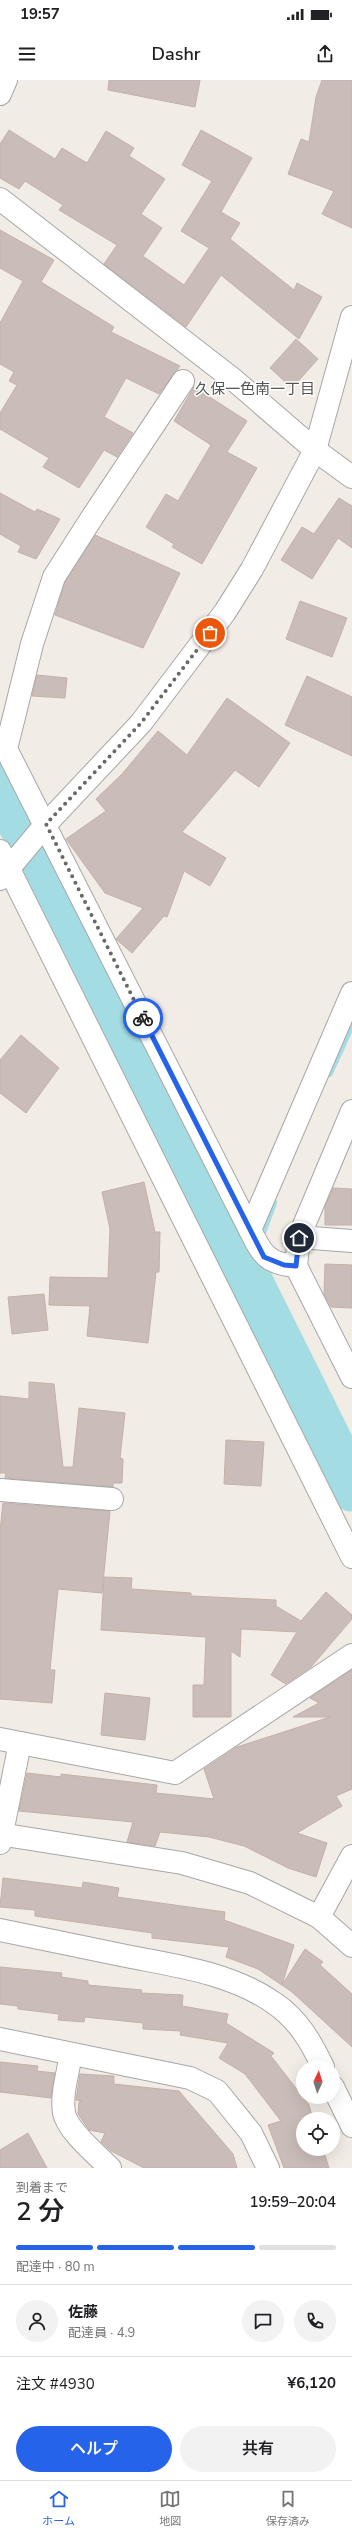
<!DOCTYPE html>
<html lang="ja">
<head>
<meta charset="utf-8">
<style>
	:root { --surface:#fff; --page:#f2f2f2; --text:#202124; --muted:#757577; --line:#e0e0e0; --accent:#2563eb }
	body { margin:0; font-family:"Nunito Sans","Noto Sans JP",sans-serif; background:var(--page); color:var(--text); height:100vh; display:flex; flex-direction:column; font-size:15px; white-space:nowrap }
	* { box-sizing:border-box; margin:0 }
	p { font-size:13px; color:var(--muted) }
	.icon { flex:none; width:22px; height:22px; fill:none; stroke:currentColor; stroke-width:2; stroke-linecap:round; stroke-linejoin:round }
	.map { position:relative; height:2088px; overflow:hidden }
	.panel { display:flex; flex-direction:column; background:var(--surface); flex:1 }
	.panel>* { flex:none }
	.needle { width:26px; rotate:4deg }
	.buttons { position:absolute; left:296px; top:1980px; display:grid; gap:8px }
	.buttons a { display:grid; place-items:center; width:44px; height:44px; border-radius:50%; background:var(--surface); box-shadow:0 4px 16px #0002; font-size:20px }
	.pin { position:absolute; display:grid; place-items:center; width:34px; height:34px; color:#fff; margin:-17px; border:2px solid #fff; border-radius:50%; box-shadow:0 1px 4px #0007 }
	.courier { position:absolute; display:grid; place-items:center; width:40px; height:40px; margin:-20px; border:3px solid #2563eb; border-radius:50%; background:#fff; color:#222; box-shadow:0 1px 5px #0007 }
	.summary em { font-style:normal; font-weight:600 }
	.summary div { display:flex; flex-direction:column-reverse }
	.summary { display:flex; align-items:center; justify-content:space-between; height:68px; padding:0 16px }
	h1 { font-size:26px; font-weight:600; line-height:30px }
	.bar { display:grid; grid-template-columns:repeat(4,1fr); gap:6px 4px; align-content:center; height:48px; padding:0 16px }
	.bar i { height:5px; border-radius:3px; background:var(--line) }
	.bar .active { background:var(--accent) }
	.bar p { grid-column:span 4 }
	.line { display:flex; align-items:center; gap:10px; padding:0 16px; border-top:1px solid var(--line) }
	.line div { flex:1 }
	.round { display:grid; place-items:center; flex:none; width:42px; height:42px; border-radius:21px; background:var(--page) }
	.action { display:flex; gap:8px; margin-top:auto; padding:8px 16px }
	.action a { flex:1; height:46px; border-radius:24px; background:var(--accent); color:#fff; font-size:16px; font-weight:600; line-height:46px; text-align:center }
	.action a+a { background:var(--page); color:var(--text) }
	.status { display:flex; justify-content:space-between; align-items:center; height:28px; padding:0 20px; background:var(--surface); direction:ltr }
	.status svg { height:11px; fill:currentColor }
	header { display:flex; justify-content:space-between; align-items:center; height:52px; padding:0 16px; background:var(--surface); font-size:18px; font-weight:600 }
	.tabs { display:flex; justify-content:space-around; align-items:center; height:56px; border-top:1px solid var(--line); background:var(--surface); font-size:11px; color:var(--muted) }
	.tabs a { display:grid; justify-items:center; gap:2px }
	.tabs .active { color:var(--accent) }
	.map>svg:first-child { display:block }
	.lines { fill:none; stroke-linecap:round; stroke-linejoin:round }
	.stream { stroke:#a3dde3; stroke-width:8 }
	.river { stroke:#a3dde3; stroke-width:47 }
	.building { fill:#cabdb9; stroke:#c5b0a7 }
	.minor-casing { stroke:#a7a7a7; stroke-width:24 }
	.tertiary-casing { stroke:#a7a7a7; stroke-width:24 }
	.minor { stroke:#fff; stroke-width:22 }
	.tertiary { stroke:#fff; stroke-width:22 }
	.done { stroke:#6a6765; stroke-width:4; stroke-dasharray:0 7.2 }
	.route { stroke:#2563eb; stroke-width:5 }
	.labels { text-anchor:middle; stroke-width:3; stroke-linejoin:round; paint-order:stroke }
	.neighbourhood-label { font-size:15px; fill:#535353; stroke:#fff }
</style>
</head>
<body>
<div class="status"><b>19:57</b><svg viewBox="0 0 49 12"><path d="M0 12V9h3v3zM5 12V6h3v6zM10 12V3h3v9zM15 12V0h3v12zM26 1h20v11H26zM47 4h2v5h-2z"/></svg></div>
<header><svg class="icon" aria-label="menu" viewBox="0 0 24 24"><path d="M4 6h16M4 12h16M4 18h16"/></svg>Dashr<svg class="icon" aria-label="share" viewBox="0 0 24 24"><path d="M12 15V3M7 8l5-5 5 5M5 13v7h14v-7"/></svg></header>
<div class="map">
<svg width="352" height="2088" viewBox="0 0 352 2088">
	<rect width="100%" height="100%" fill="#f2ece6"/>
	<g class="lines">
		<g class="stream">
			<polyline points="329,993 352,943"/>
			<polyline points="246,1195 273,1123"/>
		</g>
		<polyline class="river" points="0,701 352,1408"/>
	</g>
	<g class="building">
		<polygon points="109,0 200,0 195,27 108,10"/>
		<polygon points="322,0 352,0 352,148 322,134 334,111 288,94 301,59 309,62 316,17"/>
		<polygon points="9,50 55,79 62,68 87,83 106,51 134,68 129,76 165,99 141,134 162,148 143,176 184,205 209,168 181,151 212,101 182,85 201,50 252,78 221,132 240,143 230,159 294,210 297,203 322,217 299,259 221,195 186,247 104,184 117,165 59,130 63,125 25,101 19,109 0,98 0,64"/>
		<polygon points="0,150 54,180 41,202 114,247 111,252 180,286 159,314 126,298 104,337 133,353 117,377 104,370 79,408 43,387 49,378 0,349 0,333 17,305 9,301 14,292 0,284 0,243 23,201 0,188"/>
		<polygon points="296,259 318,279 292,308 270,288"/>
		<polygon points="194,307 247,341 227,372 257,388 202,484 172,467 174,464 146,447 166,414 178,421 211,365 174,341"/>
		<polygon points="0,413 35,432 37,429 60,439 36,479 18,472 21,466 0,454"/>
		<polygon points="339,418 352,426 352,468 338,458 312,499 281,480 302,447 314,454"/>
		<polygon points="95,455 180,493 143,568 55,535 65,502"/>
		<polygon points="300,521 347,538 332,577 286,559"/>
		<polygon points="37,595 67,598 65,618 32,616"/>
		<polygon points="307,596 352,617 352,676 285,645"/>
		<polygon points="227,618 290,663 259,707 235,690 182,752 226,778 210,806 184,791 167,837 164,836 132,873 116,859 143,828 105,813 66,759 106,731 96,719 122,694 158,651 187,675"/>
		<polygon points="21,955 59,988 26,1033 0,1013 0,980"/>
		<polygon points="144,1102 155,1152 160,1152 159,1192 156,1192 148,1263 87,1256 90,1226 49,1225 50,1197 108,1198 110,1149 102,1112"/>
		<polygon points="333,1108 352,1109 352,1145 325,1145 325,1127"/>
		<polygon points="325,1184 352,1185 352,1228 331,1227 324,1214"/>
		<polygon points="44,1214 48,1250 12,1254 8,1217"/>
		<polygon points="29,1302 54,1304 63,1387 73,1387 79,1328 125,1333 120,1378 123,1379 122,1403 113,1403 113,1407 5,1398 6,1393 0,1393 0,1316 29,1319"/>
		<polygon points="226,1360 264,1362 261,1406 224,1404"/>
		<polygon points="3,1423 110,1431 102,1513 58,1509 50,1590 55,1590 52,1623 0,1619 0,1451"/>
		<polygon points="104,1497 132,1498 131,1509 191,1513 191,1516 276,1520 276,1526 301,1541 326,1512 352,1535 352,1539 311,1587 286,1604 271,1595 297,1552 241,1549 240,1577 231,1571 231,1637 193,1637 193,1605 204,1605 206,1557 101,1550"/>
		<polygon points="352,1590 352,1709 336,1716 342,1726 297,1753 327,1763 316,1797 288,1788 244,1766 209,1757 160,1752 155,1766 127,1762 133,1742 19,1731 27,1693 61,1697 61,1694 157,1705 156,1713 214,1719 204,1689 237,1667 330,1637 293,1637 319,1623 310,1618"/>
		<polygon points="105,1613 150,1618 145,1660 101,1655"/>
		<polygon points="3,1798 82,1808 83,1802 119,1808 117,1817 225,1832 224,1840 294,1865 282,1905 305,1869 323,1882 320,1885 352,1914 352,1967 292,1912 258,1889 226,1877 229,1867 152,1858 152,1853 35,1836 35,1830 0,1827"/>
		<polygon points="0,1887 62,1893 61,1897 88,1901 88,1905 142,1910 141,1913 183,1915 182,1926 228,1934 226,1943 274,1973 271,1976 309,2025 313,2039 303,2039 303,2069 323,2069 329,2088 284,2088 268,2045 281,2041 245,1994 219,1978 228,1963 180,1955 181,1951 143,1949 143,1943 85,1937 84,1942 58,1940 59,1934 18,1929 18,1926 0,1924"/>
		<polygon points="0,1982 38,1986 37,1991 55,1993 51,2018 0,2012"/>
		<polygon points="80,1994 114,1996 114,2004 179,2011 233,2074 237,2088 144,2088 111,2071 101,2062 105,2053 89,2050 78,2034 79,2022 82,2021 76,2020"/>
		<polygon points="28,2053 47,2088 0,2088 0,2070"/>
	</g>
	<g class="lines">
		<g class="minor-casing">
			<g id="minor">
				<polyline points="0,14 6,0"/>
				<polyline points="0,119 234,300 315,370"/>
				<polyline points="0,657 250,1150 352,913"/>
				<polyline points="6,669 32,564 54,497 93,436 183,301"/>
				<polyline points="0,771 352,1477"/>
				<polyline points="352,1031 299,1157 296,1186 352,1297"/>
				<path d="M250,1150C262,1174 267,1184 296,1186"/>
				<polyline points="299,1157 352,1161"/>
				<polyline points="0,1410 112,1419"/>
				<polyline points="0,1659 175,1693 352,1575"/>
				<polyline points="0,1754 182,1783 250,1803 319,1837 352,1776"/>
				<polyline points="0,1763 20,1663"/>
				<polyline points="319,1837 352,1866"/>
				<path d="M0,1850C44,1859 87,1868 131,1877C178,1886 233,1894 274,1923C298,1939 311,1962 323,1987"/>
				<polyline points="0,1959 190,1998 217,2011 251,2053 268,2088"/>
				<path d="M71,1974C68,1993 61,2014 64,2033C67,2050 97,2075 110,2088"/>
				<polyline points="333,2007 352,2046"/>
			</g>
		</g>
		<g class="tertiary-casing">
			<g id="tertiary">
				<polyline points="315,370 352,397"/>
				<polyline points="0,799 46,744 141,643 225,532 252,489 315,370 352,237"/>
			</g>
		</g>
		<use href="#minor" class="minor"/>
		<use href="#tertiary" class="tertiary"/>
	</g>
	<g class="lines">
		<polyline class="done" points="143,938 46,744 141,643 210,553"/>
		<polyline class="route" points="143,938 264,1177 284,1185 296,1186 299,1158"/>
	</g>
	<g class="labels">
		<g class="neighbourhood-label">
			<text x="255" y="314">久保一色南一丁目</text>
		</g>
	</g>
</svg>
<div class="buttons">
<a><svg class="needle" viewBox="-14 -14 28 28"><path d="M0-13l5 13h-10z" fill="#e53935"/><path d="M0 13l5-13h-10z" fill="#757577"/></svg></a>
<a><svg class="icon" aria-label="locate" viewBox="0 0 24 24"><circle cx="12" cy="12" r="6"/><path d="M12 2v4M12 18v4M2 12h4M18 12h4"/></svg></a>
</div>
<div class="pin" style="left:210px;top:553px;background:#ea580c"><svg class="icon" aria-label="bag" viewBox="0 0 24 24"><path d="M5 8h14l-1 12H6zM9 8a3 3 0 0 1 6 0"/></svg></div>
<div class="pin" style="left:299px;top:1158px;background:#1f2937"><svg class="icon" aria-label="home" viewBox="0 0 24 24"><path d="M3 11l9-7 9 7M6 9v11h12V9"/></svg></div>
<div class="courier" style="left:143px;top:938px"><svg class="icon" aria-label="bike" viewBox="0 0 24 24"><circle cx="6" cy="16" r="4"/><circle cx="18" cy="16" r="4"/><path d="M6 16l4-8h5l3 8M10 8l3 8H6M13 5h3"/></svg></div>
</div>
<section class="panel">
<div class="summary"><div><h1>2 分</h1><p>到着まで</p></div><em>19:59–20:04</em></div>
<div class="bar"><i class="active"></i><i class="active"></i><i class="active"></i><i></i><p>配達中 · 80 m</p></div>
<div class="line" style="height:72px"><a class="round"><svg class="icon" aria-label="person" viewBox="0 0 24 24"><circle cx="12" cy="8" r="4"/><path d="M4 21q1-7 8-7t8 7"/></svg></a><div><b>佐藤</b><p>配達員 · 4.9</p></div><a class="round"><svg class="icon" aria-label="chat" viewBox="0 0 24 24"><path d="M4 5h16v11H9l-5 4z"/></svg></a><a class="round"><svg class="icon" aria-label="phone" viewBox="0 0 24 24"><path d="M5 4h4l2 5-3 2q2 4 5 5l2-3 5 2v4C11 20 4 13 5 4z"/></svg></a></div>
<div class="line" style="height:52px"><div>注文 #4930</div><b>¥6,120</b></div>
<div class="action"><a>ヘルプ</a><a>共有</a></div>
</section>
<nav class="tabs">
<a class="active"><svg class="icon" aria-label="home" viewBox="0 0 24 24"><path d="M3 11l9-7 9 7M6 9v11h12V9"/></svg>ホーム</a>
<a><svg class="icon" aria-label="map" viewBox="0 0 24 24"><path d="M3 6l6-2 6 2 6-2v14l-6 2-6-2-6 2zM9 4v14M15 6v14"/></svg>地図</a>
<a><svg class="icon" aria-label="saved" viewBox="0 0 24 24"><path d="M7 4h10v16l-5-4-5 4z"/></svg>保存済み</a>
</nav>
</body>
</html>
